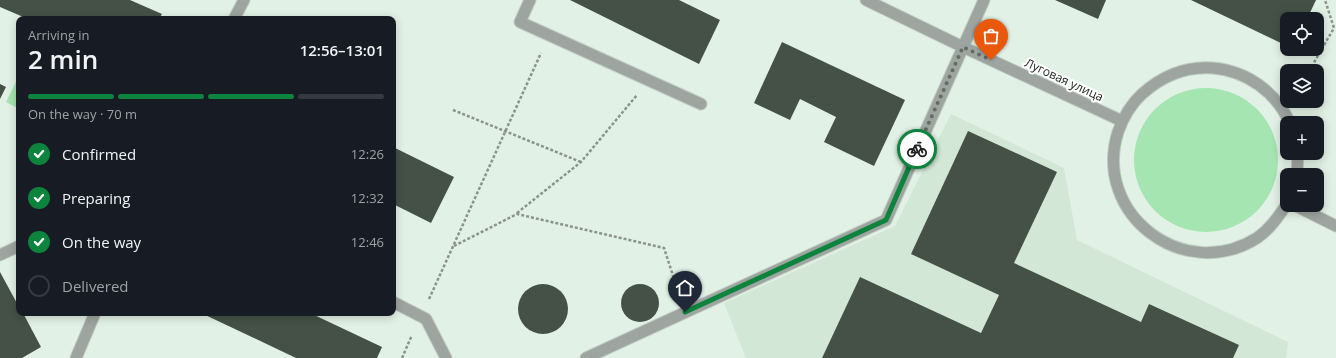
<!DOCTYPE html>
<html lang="en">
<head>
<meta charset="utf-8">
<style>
	:root { --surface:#171b24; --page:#20242c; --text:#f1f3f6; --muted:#9ea1a6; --line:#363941; --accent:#0c843d }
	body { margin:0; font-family:"Open Sans",sans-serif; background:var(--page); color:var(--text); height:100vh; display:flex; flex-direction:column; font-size:15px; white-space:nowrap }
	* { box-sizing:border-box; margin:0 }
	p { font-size:13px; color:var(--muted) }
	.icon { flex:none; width:22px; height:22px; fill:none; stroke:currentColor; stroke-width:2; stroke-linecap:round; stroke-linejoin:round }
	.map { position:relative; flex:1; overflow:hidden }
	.drawer { position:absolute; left:16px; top:16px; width:380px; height:300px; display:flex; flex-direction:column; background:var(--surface); border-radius:8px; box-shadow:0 2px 10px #0003 }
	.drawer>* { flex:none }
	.buttons { position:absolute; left:1280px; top:12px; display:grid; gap:8px }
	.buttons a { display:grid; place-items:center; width:44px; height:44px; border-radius:8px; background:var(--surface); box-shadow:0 2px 10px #0003; font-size:20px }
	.pin { position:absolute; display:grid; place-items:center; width:34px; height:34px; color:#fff; margin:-41px -17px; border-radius:50% 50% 50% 0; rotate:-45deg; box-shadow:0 0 4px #0007 }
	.pin .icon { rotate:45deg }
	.courier { position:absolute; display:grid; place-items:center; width:40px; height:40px; margin:-20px; border:3px solid #0c843d; border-radius:50%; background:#fff; color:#222; box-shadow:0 1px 5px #0007 }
	.summary em { font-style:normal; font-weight:600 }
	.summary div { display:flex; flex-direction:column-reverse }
	.summary { display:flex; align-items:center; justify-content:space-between; height:68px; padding:0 12px }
	h1 { font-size:26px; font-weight:600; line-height:30px }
	.bar { display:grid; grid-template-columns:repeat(4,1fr); gap:6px 4px; align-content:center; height:48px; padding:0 12px }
	.bar i { height:5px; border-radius:3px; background:var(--line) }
	.bar .selected { background:var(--accent) }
	.bar p { grid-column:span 4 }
	ol { padding:0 12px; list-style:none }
	li { display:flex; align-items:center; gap:12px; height:44px }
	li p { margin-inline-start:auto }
	li .icon { padding:4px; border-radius:50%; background:var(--accent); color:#fff; stroke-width:4 }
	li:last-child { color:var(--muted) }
	li i { width:22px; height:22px; border:2px solid var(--line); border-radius:50% }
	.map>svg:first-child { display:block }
	.built { fill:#d2e7d5 }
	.green { fill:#a5e5b1 }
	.building { fill:#455147 }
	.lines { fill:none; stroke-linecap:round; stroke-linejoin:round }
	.service-casing { stroke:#bfccc2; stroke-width:13 }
	.minor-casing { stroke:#bfccc2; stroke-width:13 }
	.tertiary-casing { stroke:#bfccc2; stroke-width:13 }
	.path { stroke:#8a948c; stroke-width:2.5; stroke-dasharray:3 2; stroke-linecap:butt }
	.service { stroke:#9ea49f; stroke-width:11 }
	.minor { stroke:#9ea49f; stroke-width:11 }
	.tertiary { stroke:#9ea49f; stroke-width:11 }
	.done { stroke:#636c65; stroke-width:4; stroke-dasharray:0 7.2 }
	.route { stroke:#0c843d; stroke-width:5 }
	.labels { text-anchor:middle; stroke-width:4; stroke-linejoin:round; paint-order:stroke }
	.street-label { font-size:12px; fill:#1f2420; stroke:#fff }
</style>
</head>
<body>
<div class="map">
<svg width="1336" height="358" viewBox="0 0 1336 358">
	<rect width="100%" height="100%" fill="#e2f1e5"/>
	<polygon class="built" points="951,114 1064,168 1077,240 1288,342 1286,358 746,358 724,303 895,226"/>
	<g class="green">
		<polygon points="19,76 19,109 6,102"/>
		<circle cx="1206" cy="160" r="72"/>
	</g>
	<g class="building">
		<polygon points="0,0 130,0 162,14 159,19 28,19 0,7"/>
		<polygon points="570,0 679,0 720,20 699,64"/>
		<polygon points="1055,0 1106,0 1098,19"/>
		<polygon points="1191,0 1316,0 1307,19 1287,19 1287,46"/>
		<polygon points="782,42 905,100 874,166 824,142 836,117 800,99 790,120 754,103"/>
		<polygon points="0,84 6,87 0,99"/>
		<polygon points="968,131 1057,172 1014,263 1141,322 1149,304 1239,345 1233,358 822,358 860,277 981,333 999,295 911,254"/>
		<polygon points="393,147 454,177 431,223 393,204"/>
		<polygon points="0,272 19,307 19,313 23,313 41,347 22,358 0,358"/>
		<circle cx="543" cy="309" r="25"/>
		<circle cx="640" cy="303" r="19"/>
		<polygon points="201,313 310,313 382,347 377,358 296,358"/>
	</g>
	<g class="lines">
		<g class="service-casing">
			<g id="service">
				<polyline points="530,0 520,22 701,104"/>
				<polyline points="234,19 244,0"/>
				<polyline points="0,255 19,246"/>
				<polyline points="393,302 426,319 446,358"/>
				<polyline points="76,358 95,313"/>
				<polyline points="586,358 886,220 984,0"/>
			</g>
		</g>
		<g class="minor-casing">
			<polyline id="minor" points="866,0 963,47 1122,121"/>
		</g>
		<g class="tertiary-casing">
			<g id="tertiary">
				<polyline points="1297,175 1298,153"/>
				<path d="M1287,204C1278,217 1270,229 1257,238C1184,284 1092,214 1118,132C1123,118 1131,104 1142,94C1162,76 1186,66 1213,68C1247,71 1276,92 1290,123"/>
				<polyline points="1294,205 1336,226"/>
			</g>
		</g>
		<g class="path">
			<polyline points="1309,71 1334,28 1325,0"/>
			<polyline points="453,110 581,162"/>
			<polyline points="517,213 581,162 637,95"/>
			<polyline points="454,246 517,214 664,248 679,294"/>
			<polyline points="429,299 541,53"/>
			<polyline points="402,358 412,335"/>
		</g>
		<use href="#service" class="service"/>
		<use href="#minor" class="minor"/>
		<use href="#tertiary" class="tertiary"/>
	</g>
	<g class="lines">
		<polyline class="done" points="917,149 963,47 991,60"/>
		<polyline class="route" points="685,312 886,220 917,149"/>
	</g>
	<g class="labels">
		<g class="street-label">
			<text transform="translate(1064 80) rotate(25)" y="4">Луговая улица</text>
		</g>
	</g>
</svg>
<div class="buttons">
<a><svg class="icon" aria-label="locate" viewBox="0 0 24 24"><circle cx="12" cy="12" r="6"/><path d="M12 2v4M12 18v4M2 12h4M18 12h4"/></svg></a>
<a><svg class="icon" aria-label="layers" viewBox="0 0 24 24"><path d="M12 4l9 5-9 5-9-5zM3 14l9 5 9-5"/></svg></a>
<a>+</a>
<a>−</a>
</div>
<div class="pin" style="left:991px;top:60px;background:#ea580c"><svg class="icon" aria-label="bag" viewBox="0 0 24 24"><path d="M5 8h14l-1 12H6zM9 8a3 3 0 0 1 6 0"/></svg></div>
<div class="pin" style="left:685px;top:312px;background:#1f2937"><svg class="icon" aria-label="home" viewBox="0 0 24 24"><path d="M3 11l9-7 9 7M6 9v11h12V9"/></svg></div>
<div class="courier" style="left:917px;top:149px"><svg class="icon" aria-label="bike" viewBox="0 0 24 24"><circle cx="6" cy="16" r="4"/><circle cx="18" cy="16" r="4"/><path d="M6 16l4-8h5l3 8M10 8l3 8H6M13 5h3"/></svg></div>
<section class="drawer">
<div class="summary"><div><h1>2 min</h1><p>Arriving in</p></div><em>12:56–13:01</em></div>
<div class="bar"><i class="selected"></i><i class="selected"></i><i class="selected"></i><i></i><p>On the way · 70 m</p></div>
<ol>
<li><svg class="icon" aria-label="check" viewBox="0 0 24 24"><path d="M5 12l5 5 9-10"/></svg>Confirmed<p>12:26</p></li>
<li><svg class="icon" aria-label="check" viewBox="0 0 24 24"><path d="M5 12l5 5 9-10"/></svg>Preparing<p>12:32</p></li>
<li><svg class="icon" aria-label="check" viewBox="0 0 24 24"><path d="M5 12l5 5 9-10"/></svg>On the way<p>12:46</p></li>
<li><i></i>Delivered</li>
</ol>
</section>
</div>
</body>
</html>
